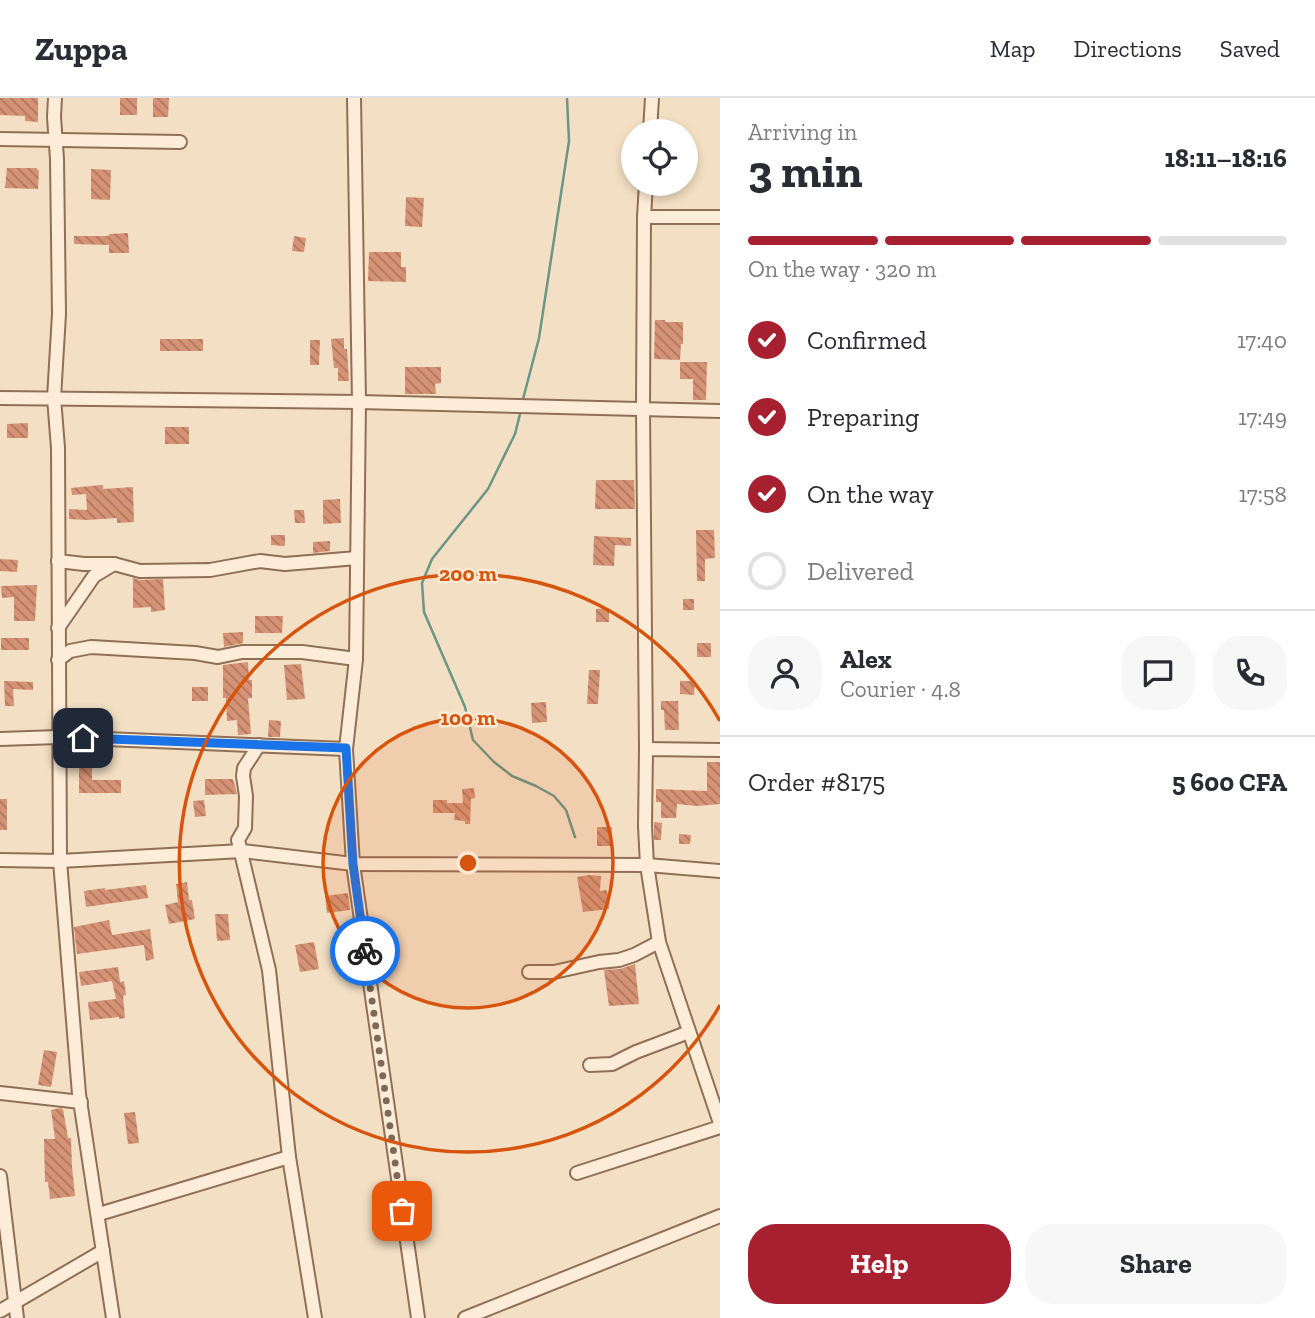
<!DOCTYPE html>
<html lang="en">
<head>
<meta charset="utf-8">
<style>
	:root { --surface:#fff; --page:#f7f7f7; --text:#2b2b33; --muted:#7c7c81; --line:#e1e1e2; --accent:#a72030 }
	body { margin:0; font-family:"Zilla Slab",serif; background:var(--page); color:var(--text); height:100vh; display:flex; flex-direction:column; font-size:26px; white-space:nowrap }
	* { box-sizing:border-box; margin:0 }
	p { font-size:23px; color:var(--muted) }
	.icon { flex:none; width:38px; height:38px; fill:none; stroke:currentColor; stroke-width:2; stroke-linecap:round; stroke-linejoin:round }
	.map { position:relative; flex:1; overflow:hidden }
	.panel { display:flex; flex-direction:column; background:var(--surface); width:595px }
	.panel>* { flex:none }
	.controls { position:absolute; left:621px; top:21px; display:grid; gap:14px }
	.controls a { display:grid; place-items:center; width:77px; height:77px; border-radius:50%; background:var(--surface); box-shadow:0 4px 10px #0003; font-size:35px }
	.pin { position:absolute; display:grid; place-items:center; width:60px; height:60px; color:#fff; margin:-30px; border-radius:14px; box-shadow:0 4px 10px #0006 }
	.courier { position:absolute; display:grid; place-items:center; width:70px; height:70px; margin:-35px; border:5px solid #1a73e8; border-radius:50%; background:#fff; color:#222; box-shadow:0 2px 9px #0007 }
	.summary em { font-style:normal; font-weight:700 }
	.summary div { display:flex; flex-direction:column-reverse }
	.summary { display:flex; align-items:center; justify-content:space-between; height:119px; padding:0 28px }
	h1 { font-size:46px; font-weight:700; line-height:52px }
	.bar { display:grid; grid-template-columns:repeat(4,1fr); gap:10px 7px; align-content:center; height:84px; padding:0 28px }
	.bar i { height:9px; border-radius:5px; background:var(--line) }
	.bar .on { background:var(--accent) }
	.bar p { grid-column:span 4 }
	.line { display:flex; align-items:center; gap:18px; padding:0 28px; border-top:2px solid var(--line) }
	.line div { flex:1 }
	.round { display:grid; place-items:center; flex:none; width:74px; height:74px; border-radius:28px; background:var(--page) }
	ol { padding:0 28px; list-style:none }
	li { display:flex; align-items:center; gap:21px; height:77px }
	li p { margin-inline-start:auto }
	li .icon { padding:7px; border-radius:50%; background:var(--accent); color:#fff; stroke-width:4 }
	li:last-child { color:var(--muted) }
	li i { width:38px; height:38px; border:4px solid var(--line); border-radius:50% }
	.action { display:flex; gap:14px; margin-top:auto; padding:14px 28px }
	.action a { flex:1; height:80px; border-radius:28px; background:var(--accent); color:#fff; font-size:28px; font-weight:700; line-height:80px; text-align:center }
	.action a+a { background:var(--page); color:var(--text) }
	header { display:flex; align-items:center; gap:42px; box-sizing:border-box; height:98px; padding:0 35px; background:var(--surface); border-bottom:2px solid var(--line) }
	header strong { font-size:33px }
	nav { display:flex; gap:38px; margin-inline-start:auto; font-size:24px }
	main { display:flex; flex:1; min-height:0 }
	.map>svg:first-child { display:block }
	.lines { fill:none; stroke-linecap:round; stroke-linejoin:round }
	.stream { stroke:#6b9686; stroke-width:2.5 }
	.building { fill:url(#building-back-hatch) }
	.minor-casing { stroke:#906f57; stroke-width:16 }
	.minor { stroke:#fdedd8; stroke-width:12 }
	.done { stroke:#7e6957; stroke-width:7; stroke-dasharray:0 12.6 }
	.route { stroke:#1a73e8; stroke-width:9 }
	.ring { fill:none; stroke:#d7540e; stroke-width:3.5 }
	.centre { fill:#d7540e; stroke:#faead4; stroke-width:3.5 }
	.ring-label { font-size:21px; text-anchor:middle; font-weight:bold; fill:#d7540e; stroke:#faead4; stroke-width:5; stroke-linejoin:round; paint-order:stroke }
</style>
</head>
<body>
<header>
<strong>Zuppa</strong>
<nav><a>Map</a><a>Directions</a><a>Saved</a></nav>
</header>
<main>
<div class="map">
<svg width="720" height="1220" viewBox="0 0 720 1220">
	<defs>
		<pattern id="building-back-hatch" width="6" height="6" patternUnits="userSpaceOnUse" patternTransform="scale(1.75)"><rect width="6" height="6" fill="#d69275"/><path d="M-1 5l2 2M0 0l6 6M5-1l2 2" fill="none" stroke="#af775f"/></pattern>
	</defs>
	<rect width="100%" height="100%" fill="#f3dfc3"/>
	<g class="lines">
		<g class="stream">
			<polyline points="522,305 539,240 569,43 567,0"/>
			<polyline points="521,312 515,336 488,391 432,461 422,485 424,514 465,609 473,642 494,664 512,678 536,688 554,698 566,712 575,739"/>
		</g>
	</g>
	<g class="building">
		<polygon points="0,0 38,0 38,24 25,23 25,18 0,17"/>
		<rect x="120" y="0" width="17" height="17"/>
		<polygon points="153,0 169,0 168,19 153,19"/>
		<polygon points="7,70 37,70 37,72 39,72 38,91 5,90"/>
		<polygon points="91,71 111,72 110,102 91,101"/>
		<polygon points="406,99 424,100 422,129 405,128"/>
		<polygon points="128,135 129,155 109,155 109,147 74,146 74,138 109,138 109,136"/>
		<polygon points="294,138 306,140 304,154 292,153"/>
		<polygon points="369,154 401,154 401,169 406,169 406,184 368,183"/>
		<polygon points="655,222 665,222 665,224 683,224 683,246 681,246 680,262 654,261"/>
		<polygon points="344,240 344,251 347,251 349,283 338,283 338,270 334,270 331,241"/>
		<rect x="160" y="241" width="43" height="12"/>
		<polygon points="310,242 320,242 319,267 310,267"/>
		<polygon points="680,264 707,264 706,302 693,302 693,281 680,281"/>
		<polygon points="405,269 441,269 441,285 435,286 436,296 405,296"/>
		<polygon points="28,325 28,340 7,340 7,326"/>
		<rect x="165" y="329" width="24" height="17"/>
		<polygon points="596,382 634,382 635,411 595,411"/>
		<polygon points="101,387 103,387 103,391 133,389 134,424 117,425 117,420 87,422 69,421 69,411 87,412 86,396 72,397 71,390"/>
		<polygon points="340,401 341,425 323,426 323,402"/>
		<polygon points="294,412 304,412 305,425 295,425"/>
		<polygon points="696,432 714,432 715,460 705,461 705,483 697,483"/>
		<polygon points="271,437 285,437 285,448 271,447"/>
		<polygon points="594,438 631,440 631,448 615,447 614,468 593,467"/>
		<polygon points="330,443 330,453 313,455 313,444"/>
		<polygon points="0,461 18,462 17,474 0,473"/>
		<polygon points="133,480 140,482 163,481 165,512 151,514 151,509 133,510"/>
		<polygon points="37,487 35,523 14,523 14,499 2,500 1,488"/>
		<rect x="683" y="501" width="11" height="11"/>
		<polygon points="609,510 609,524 596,524 596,511"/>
		<polygon points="255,518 283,518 282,535 255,535"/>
		<polygon points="243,534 243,545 224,549 223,535"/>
		<rect x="1" y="540" width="28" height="12"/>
		<rect x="697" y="545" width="14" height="14"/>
		<polygon points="248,564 249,582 252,582 252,600 248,600 251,636 238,637 237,622 227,623 226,600 223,600 223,567"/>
		<polygon points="301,566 305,601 287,602 284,567"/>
		<polygon points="589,572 600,572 598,606 587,606"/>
		<polygon points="4,583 33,584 33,592 13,591 14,608 5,608"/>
		<polygon points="680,583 695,583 694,597 680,596"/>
		<rect x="192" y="589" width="16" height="14"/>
		<polygon points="661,603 678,603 679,632 665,632 664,612 661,612"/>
		<polygon points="546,604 547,624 532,625 531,605"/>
		<polygon points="269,622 281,623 280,639 268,639"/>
		<polygon points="79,657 92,658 92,682 121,682 121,695 79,695"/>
		<polygon points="707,664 720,664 720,706 697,708 677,706 676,720 661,720 661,704 656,704 656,691 707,693"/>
		<polygon points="205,681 233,681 237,696 205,697"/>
		<polygon points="474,690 475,700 471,701 470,726 465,726 465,723 454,722 455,715 433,715 433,702 447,702 447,705 463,705 462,691"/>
		<rect x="0" y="701" width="7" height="31"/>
		<polygon points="204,702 206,718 195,719 193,703"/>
		<polygon points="654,724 662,725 661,742 654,742"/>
		<rect x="597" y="729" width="15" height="19"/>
		<polygon points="679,736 691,737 690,746 679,746"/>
		<polygon points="589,777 601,778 600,793 607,792 609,811 583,814 577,779"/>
		<polygon points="187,784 189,802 192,802 195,821 169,826 165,807 178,804 176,786"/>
		<polygon points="146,787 148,800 86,809 84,793 105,790 105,792"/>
		<polygon points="348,795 350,812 327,815 325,798"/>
		<polygon points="215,816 228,816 230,842 217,843"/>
		<polygon points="109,822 112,837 150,831 154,861 146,863 144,847 77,856 74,829"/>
		<polygon points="314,844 319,871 300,874 295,847"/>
		<polygon points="635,866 639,906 609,908 604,872 620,871"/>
		<polygon points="118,869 120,884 124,883 126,897 123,898 125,920 119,921 119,919 90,922 88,904 116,901 112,883 81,888 79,874"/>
		<polygon points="44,952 57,954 51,989 38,987"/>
		<polygon points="60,1010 63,1011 68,1040 71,1040 72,1069 75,1098 50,1101 48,1084 45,1084 44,1041 55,1041 51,1012"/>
		<polygon points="135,1014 139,1045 128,1046 124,1015"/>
	</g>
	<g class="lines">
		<g class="minor-casing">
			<g id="minor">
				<polyline points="55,0 54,19 57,61 59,216 54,300 58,350 60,763 79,996 113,1220"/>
				<polyline points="354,0 359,304 356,561 346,651 353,766 418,1220"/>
				<polyline points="650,33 652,0"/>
				<polyline points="0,41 180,44"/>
				<polyline points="646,86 644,119 643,311 646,651"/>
				<polyline points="644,119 720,119"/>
				<polyline points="0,300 359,304 720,313"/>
				<polyline points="58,463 84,466 114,466 140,473 210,472 260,463 285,466 357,460"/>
				<polyline points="58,530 94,478 114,466"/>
				<polyline points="58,562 70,553 91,549 195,555 218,559 242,554 302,554 356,561"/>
				<polyline points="0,641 58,639 346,651"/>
				<polyline points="259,647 244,670 243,678 246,698 245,730 238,742 269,872 289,1059 315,1220"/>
				<polyline points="720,652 646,651 645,728 647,767 659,844 720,1025"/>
				<polyline points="0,762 60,763 242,753 353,766 647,767 720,773"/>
				<polyline points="529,874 554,874 599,864 619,862 634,857 659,844"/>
				<polyline points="590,967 612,966 636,954 689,934"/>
				<polyline points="0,995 81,1004"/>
				<polyline points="577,1075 720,1029"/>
				<polyline points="0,1078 17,1220"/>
				<polyline points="99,1116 289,1059"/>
				<polyline points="0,1213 103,1153"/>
				<polyline points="465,1220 720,1118"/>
			</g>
		</g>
		<use href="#minor" class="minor"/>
	</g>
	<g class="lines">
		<polyline class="done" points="365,853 402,1113"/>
		<polyline class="route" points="83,640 346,650 353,766 365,853"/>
	</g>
	<circle cx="468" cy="765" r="145" fill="#d7540e" fill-opacity=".12"/>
	<g class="ring">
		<circle cx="468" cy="765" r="145"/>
		<path d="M720 907A289 289 0 1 1 720 623"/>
	</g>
	<circle cx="468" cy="765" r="10" class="centre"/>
	<g class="ring-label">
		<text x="468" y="483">200 m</text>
		<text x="468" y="627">100 m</text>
	</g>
</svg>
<div class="controls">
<a><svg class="icon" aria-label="locate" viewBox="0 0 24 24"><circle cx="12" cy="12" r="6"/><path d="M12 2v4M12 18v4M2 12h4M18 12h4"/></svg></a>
</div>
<div class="pin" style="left:402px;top:1113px;background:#ea580c"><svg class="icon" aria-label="bag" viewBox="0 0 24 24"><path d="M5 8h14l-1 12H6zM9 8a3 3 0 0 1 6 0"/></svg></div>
<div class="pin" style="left:83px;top:640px;background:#1f2937"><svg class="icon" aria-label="home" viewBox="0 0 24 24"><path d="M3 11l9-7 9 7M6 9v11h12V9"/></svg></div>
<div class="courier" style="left:365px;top:853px"><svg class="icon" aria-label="bike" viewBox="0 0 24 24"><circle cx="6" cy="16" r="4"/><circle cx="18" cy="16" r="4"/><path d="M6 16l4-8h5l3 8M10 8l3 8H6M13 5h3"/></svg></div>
</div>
<section class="panel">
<div class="summary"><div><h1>3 min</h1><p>Arriving in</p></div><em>18:11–18:16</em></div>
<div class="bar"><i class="on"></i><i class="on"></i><i class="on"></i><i></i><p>On the way · 320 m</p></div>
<ol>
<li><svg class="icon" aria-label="check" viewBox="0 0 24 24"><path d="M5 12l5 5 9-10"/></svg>Confirmed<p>17:40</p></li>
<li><svg class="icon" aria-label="check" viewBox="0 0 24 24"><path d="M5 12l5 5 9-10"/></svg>Preparing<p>17:49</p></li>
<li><svg class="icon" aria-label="check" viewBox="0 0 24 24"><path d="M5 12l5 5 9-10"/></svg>On the way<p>17:58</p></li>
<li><i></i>Delivered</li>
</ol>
<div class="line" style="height:126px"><a class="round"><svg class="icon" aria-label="person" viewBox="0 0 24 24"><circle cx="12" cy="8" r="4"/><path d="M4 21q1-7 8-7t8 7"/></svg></a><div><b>Alex</b><p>Courier · 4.8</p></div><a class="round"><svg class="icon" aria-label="chat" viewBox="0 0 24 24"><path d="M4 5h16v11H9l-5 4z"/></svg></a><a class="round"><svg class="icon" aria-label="phone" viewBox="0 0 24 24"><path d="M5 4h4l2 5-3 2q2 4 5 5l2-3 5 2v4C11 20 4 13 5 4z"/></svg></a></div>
<div class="line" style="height:91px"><div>Order #8175</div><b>5 600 CFA</b></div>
<div class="action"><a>Help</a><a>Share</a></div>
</section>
</main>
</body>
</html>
